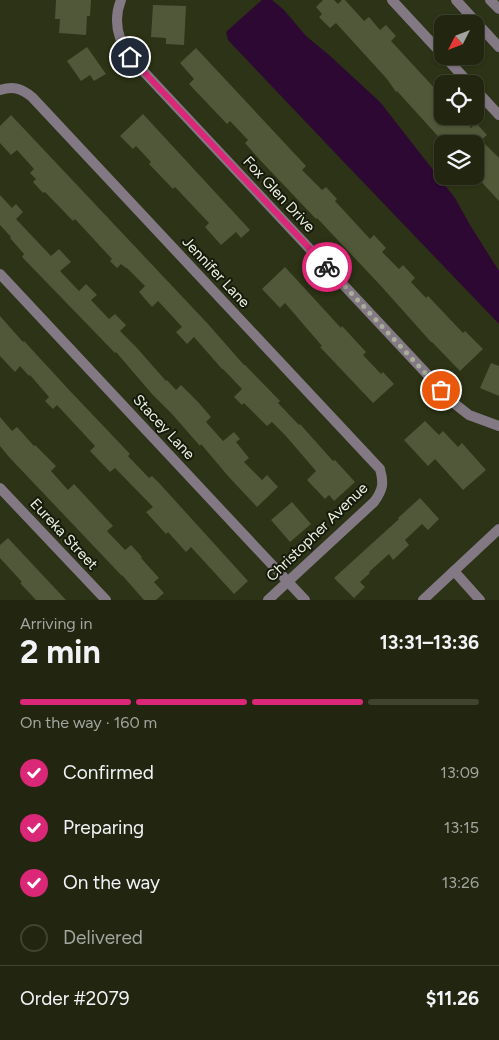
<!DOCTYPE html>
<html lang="en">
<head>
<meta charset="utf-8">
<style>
	:root { --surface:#222610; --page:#2a2e19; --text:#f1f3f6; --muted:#a2a59f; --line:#3f4330; --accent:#db2777 }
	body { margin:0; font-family:Figtree,sans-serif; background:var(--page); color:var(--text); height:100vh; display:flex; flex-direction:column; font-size:19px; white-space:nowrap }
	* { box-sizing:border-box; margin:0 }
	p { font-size:16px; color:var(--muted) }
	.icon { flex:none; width:28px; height:28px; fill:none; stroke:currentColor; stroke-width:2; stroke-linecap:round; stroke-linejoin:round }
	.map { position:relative; height:600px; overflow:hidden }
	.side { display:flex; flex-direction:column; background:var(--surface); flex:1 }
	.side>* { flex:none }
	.needle { width:32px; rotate:228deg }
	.buttons { position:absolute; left:434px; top:15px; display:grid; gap:10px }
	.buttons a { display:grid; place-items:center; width:50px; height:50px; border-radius:10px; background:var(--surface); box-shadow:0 1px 4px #0004,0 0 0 1px var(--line); font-size:25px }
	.pin { position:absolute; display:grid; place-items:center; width:42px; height:42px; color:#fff; margin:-21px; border:2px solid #fff; border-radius:50%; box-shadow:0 1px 5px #0007 }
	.courier { position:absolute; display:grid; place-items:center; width:50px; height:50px; margin:-25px; border:4px solid #db2777; border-radius:50%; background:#fff; color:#222; box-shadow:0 1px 6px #0007 }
	.head em { font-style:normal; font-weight:700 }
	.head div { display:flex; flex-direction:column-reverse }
	.head { display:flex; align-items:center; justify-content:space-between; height:85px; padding:0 20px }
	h1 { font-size:32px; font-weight:700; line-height:38px }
	.bar { display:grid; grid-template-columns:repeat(4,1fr); gap:8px 5px; align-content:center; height:60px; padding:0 20px }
	.bar i { height:6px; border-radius:4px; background:var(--line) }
	.bar .on { background:var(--accent) }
	.bar p { grid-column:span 4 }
	.line { display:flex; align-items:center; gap:12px; padding:0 20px; border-top:1px solid var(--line) }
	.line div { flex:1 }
	ol { padding:0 20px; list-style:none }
	li { display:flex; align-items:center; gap:15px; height:55px }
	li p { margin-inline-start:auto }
	li .icon { padding:5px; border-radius:50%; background:var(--accent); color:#fff; stroke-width:4 }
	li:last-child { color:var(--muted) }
	li i { width:28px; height:28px; border:2px solid var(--line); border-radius:50% }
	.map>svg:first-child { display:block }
	.water { fill:#2c0833 }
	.building { fill:#505839 }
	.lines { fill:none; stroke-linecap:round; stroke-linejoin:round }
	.minor { stroke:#837985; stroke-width:10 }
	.tertiary { stroke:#837985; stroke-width:10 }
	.done { stroke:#a9ae99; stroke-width:5; stroke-dasharray:0 9 }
	.route { stroke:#db2777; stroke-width:6 }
	.labels { text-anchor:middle; stroke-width:4; stroke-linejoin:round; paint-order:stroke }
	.street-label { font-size:15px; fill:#ecf1df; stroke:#161a0d }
</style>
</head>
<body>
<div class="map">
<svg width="499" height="600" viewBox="0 0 499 600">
	<rect width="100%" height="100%" fill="#2d3316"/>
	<polygon class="water" points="262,0 272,0 284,10 306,36 329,55 380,102 455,198 470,225 499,271 499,324 340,158 228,40 226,32"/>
	<g class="building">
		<polygon points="56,0 91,0 90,16 87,16 86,35 59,33 60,19 55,19"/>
		<polygon points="323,0 334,0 338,4 342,0 345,0 364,21 369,17 380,30 386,25 396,36 391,41 440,94 435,98 442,106 442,116 460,116 471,128 476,123 487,135 481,140 499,158 499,201 475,175 475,144 445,144 397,91 396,92 387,79 336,23 330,28 319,17 322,14 316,7"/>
		<polygon points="153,5 186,6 184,45 166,44 166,38 151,37"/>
		<polygon points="87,47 106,74 94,81 90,75 81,81 67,61"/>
		<polygon points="196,48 306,166 302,170 322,190 326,187 337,199 335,201 370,239 374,235 386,248 382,252 399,269 403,265 415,278 411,282 426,298 428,296 463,333 465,331 483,349 460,371 432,342 431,342 381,286 317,218 316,219 260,160 245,143 248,140 230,121 227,124 189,84 194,79 180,63"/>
		<polygon points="143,114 250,230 241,238 236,232 221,245 205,227 209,223 175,187 173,189 149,164 151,162 136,146 133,149 120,136"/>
		<polygon points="11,115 208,324 244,365 245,365 280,401 278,403 299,425 300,424 333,461 335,460 355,482 334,501 329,495 325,499 307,480 316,471 285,435 272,422 267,426 244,403 242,405 234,397 242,389 223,369 222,369 194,337 187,344 176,332 182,327 173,317 158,301 152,307 139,292 145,286 127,268 126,268 121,264 117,268 110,261 112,259 75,219 73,221 45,192 43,193 33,182 36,179 30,173 34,169 17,150 11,155 0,143 0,126"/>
		<polygon points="0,195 12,208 16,204 23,212 16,219 51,256 59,249 71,262 60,271 79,291 86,284 97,295 91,300 109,319 115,314 126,325 120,331 137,348 166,381 167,380 176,390 181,385 199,403 211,417 206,422 223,441 234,432 240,439 236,442 249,458 244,462 262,480 267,475 278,487 257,507 228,476 201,444 200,446 172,414 152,394 116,352 115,353 22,257 24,254 10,238 11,237 0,225"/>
		<polygon points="285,267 341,328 342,326 366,352 363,355 381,374 383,372 394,384 373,403 320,347 322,346 285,303 280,308 262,289"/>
		<polygon points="0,316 23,342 24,341 71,392 130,454 128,456 149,478 152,476 160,484 248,581 234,594 191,547 186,552 168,532 166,534 146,512 153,507 115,468 110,472 90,451 95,446 57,405 53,409 45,401 49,397 30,375 29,376 20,366 15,372 0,356"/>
		<polygon points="491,363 499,366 499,396 480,388"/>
		<polygon points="0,417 12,431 17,427 34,446 35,445 56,466 51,471 68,490 74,484 113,526 107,531 125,550 131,545 142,557 141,558 159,578 154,582 164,593 156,600 144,600 122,575 122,576 9,457 0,446"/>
		<polygon points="425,421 439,435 443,431 458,447 462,443 486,470 463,490 435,459 428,466 404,440"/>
		<polygon points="420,498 439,519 428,530 422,524 405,540 409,545 393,560 389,554 369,572 370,573 360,582 365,587 354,598 334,578 399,519 398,518"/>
		<polygon points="292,502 311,524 290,542 271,520"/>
		<polygon points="8,538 36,568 66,600 36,600 20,583 22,582 0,558 0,545"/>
	</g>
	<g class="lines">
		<g class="minor">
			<path d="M121,0C113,20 118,40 130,57L455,404L469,415L499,426"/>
			<polyline points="392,0 442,54"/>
			<polyline points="444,56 470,84"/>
			<polyline points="475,89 499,115"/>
			<path d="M0,90C13,86 21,88 32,97L380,469C384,483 383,490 374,502L268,600"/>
			<polyline points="0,274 305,600"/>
			<polyline points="0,488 106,600"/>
			<polyline points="454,571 480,600"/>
			<polyline points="423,600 499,529"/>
		</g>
		<g class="tertiary">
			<polyline points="456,0 499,47"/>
			<polyline points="490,0 499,9"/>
		</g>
	</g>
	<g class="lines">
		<polyline class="done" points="327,267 441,390"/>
		<polyline class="route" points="130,57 327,267"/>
	</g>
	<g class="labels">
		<g class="street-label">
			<text transform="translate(279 194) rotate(47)" y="5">Fox Glen Drive</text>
			<text transform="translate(216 272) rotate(47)" y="5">Jennifer Lane</text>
			<text transform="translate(164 427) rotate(47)" y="5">Stacey Lane</text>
			<text transform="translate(317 532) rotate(-44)" y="5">Christopher Avenue</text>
			<text transform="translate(64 534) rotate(47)" y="5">Eureka Street</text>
		</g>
	</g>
</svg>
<div class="buttons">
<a><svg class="needle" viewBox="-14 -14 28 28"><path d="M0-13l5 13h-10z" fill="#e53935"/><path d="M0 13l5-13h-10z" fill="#a2a59f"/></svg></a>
<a><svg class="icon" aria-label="locate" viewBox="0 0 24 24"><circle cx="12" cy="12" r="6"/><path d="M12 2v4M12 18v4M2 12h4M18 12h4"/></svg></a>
<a><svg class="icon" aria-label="layers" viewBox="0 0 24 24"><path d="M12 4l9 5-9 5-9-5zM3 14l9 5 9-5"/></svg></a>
</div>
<div class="pin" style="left:441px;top:390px;background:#ea580c"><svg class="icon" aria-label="bag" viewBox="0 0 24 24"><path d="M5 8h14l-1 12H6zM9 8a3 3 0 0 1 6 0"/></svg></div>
<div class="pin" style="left:130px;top:57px;background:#1f2937"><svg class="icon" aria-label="home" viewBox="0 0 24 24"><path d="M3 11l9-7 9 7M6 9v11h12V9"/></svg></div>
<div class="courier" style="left:327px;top:267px"><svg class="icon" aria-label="bike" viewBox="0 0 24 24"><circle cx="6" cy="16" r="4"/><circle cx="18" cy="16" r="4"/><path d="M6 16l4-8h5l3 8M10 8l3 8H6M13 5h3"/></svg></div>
</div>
<section class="side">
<div class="head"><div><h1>2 min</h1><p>Arriving in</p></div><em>13:31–13:36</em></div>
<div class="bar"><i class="on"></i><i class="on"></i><i class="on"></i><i></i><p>On the way · 160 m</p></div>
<ol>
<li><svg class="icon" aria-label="check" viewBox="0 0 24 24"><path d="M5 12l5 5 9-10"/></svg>Confirmed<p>13:09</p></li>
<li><svg class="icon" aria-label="check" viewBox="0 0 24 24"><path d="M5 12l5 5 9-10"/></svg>Preparing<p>13:15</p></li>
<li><svg class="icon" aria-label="check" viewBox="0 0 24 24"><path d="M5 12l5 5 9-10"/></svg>On the way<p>13:26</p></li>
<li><i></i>Delivered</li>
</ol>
<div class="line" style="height:65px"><div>Order #2079</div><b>$11.26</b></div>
</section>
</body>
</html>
